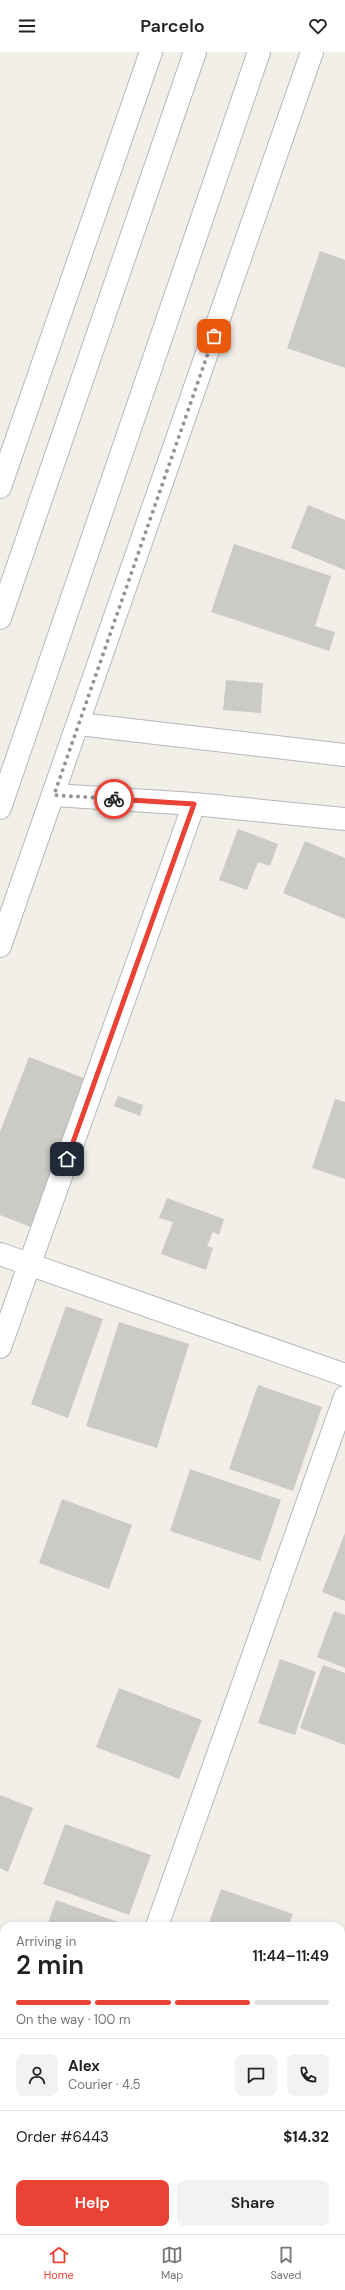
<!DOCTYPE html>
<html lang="en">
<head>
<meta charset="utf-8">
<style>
	:root { --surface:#fff; --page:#f2f2f2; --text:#222; --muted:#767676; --line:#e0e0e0; --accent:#ea4335 }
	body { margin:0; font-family:"DM Sans",sans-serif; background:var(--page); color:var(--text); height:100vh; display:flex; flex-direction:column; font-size:15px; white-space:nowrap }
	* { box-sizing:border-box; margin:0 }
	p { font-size:13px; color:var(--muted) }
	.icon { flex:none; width:22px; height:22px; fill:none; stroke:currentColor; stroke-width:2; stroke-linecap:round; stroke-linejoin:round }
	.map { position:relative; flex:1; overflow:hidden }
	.panel { position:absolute; left:0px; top:1870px; width:345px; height:312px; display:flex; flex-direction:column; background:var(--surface); border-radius:12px 12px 0 0; box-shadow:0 2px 6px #0003 }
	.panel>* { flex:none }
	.pin { position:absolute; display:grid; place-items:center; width:34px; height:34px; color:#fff; margin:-17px; border-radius:8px; box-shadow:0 2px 6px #0006 }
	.courier { position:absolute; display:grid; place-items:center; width:40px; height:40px; margin:-20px; border:3px solid #ea4335; border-radius:50%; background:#fff; color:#222; box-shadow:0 1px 5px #0007 }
	.headline em { font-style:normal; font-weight:600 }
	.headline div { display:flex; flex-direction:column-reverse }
	.headline { display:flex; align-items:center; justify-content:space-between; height:68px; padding:0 16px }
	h1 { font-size:26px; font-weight:600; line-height:30px }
	.bar { display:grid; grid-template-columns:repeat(4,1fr); gap:6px 4px; align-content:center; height:48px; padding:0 16px }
	.bar i { height:5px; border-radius:3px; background:var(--line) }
	.bar .selected { background:var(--accent) }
	.bar p { grid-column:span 4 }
	.line { display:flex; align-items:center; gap:10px; padding:0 16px; border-top:1px solid var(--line) }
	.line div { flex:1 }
	.round { display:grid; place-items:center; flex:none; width:42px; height:42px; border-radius:8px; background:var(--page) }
	.cta { display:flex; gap:8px; margin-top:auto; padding:8px 16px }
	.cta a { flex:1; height:46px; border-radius:8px; background:var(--accent); color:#fff; font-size:16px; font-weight:600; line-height:46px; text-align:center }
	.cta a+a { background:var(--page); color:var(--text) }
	header { display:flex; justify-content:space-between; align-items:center; height:52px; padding:0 16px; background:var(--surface); font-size:18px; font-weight:600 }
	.dock { display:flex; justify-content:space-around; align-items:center; height:56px; border-top:1px solid var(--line); background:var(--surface); font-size:11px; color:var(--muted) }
	.dock a { display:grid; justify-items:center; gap:2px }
	.dock .selected { color:var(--accent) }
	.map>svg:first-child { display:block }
	.building { fill:#cccac5 }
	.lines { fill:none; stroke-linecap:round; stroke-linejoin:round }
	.minor-casing { stroke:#b5b8bc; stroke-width:24 }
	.minor { stroke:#fff; stroke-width:22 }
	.done { stroke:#929495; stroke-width:4; stroke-dasharray:0 7.2 }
	.route { stroke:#ea4335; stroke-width:5 }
</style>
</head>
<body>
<header><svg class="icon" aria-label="menu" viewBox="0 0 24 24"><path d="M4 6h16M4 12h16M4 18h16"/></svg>Parcelo<svg class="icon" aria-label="heart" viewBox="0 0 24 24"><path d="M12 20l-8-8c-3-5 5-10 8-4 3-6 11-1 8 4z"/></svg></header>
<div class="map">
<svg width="345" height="2182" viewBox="0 0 345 2182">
	<rect width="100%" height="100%" fill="#f1efe8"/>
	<g class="building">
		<polygon points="320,199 345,208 345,316 287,296"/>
		<polygon points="308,453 345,468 345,518 291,496"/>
		<polygon points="234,492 331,524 315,574 335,580 329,599 211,560"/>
		<polygon points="226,628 263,631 261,661 223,658"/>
		<polygon points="238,777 278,792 270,814 258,810 247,838 219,828"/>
		<polygon points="305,789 345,806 345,867 283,841"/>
		<polygon points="29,1005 89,1028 33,1176 0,1163 0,1080"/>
		<polygon points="118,1044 143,1053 140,1064 114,1054"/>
		<polygon points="335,1047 345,1050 345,1127 312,1116"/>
		<polygon points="167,1146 224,1167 219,1183 213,1180 207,1194 213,1196 206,1218 161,1202 173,1170 159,1166"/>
		<polygon points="66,1254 103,1267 68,1366 31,1352"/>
		<polygon points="119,1270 189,1292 157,1396 86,1374"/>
		<polygon points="258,1333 322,1355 293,1439 229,1417"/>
		<polygon points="190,1417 281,1448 260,1509 170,1479"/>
		<polygon points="62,1447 132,1473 109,1537 39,1511"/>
		<polygon points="345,1481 345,1549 322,1540"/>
		<polygon points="334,1559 345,1563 345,1616 317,1605"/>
		<polygon points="280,1607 316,1620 295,1683 258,1671"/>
		<polygon points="323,1613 345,1621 345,1693 300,1676"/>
		<polygon points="119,1636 202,1668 179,1727 96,1695"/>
		<polygon points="0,1743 33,1756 8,1820 0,1816"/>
		<polygon points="65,1772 151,1803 129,1863 43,1832"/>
		<polygon points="221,1837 293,1862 288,1874 208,1874"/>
		<polygon points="56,1848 129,1874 47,1874"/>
		<polygon points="211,2178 289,2178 287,2182 221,2182"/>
	</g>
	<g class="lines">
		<g class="minor-casing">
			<g id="minor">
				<polyline points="0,435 151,0"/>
				<polyline points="0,566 195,0"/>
				<polyline points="79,672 345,703"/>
				<polyline points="54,743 194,752 345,767"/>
				<polyline points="0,756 259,0"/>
				<polyline points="0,894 312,0"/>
				<polyline points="0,1202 345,1323"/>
				<polyline points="0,1295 194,752"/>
				<polyline points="157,1874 345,1345"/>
				<polyline points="341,2128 345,2117"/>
				<polyline points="0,2156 4,2157"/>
				<polyline points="63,2178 75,2182"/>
				<polyline points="47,2182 48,2178"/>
				<polyline points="322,2182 324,2178"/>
			</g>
		</g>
		<use href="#minor" class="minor"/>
	</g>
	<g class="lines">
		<polyline class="done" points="114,747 54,743 214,284"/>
		<polyline class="route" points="67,1107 194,752 114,747"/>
	</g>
</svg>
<div class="pin" style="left:214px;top:284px;background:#ea580c"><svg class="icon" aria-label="bag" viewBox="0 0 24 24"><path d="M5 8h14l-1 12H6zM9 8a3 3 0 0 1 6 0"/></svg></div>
<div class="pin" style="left:67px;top:1107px;background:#1f2937"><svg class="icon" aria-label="home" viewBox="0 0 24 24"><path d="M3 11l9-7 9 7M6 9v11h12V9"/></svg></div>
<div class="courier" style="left:114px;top:747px"><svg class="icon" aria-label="bike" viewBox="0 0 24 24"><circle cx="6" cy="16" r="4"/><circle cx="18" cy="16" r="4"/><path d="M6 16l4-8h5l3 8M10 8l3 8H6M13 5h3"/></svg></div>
<section class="panel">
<div class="headline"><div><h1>2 min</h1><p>Arriving in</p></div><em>11:44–11:49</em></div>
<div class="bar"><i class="selected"></i><i class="selected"></i><i class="selected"></i><i></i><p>On the way · 100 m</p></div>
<div class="line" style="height:72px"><a class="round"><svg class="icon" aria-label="person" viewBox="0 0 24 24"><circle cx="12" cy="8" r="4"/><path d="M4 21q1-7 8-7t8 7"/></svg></a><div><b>Alex</b><p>Courier · 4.5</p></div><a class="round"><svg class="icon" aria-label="chat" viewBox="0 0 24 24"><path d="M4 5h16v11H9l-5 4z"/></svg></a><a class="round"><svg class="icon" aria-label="phone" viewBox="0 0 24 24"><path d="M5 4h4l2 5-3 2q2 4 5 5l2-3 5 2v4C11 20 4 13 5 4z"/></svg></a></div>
<div class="line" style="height:52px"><div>Order #6443</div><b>$14.32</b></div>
<div class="cta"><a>Help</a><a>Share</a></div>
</section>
</div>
<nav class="dock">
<a class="selected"><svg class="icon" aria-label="home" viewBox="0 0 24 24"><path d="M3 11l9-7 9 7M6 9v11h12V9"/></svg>Home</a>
<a><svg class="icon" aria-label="map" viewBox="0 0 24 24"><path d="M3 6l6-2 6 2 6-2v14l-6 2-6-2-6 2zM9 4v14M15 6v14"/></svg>Map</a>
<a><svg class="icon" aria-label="saved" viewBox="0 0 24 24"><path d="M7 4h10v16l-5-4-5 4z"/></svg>Saved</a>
</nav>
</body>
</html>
